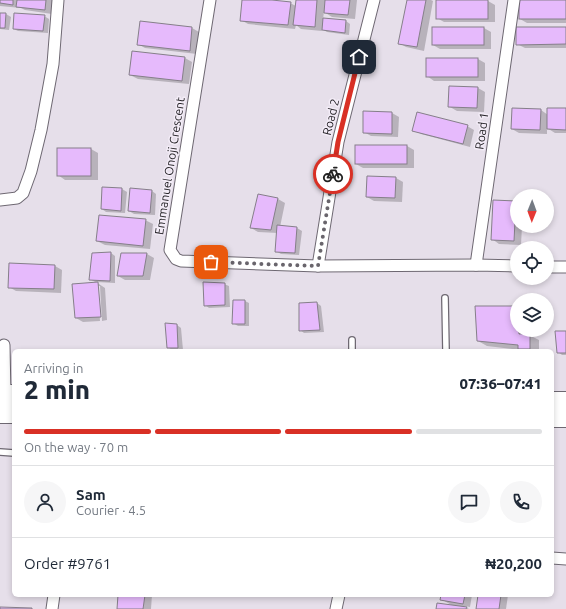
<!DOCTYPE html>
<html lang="en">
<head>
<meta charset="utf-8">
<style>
	:root { --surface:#fff; --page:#f6f6f7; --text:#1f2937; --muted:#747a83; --line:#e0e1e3; --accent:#d93025 }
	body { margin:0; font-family:Ubuntu,sans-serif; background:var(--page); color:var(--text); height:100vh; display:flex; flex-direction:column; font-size:15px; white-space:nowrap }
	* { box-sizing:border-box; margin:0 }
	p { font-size:13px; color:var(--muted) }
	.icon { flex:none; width:22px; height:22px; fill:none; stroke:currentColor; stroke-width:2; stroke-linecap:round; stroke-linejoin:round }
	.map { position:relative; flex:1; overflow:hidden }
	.sheet { position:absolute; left:12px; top:349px; width:542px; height:248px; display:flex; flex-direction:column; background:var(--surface); border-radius:6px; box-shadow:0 2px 6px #0003 }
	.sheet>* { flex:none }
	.needle { width:26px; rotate:181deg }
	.buttons { position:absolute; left:510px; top:189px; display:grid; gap:8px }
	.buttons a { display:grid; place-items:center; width:44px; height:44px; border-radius:50%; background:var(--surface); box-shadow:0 2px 6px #0003; font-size:20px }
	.pin { position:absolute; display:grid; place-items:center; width:34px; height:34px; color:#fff; margin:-17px; border-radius:8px; box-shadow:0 2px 6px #0006 }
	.courier { position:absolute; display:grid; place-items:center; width:40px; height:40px; margin:-20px; border:3px solid #d93025; border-radius:50%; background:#fff; color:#222; box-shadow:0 1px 5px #0007 }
	.summary em { font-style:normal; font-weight:800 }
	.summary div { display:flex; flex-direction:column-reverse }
	.summary { display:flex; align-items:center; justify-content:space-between; height:68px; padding:0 12px }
	h1 { font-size:26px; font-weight:800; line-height:30px }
	.bar { display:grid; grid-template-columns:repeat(4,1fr); gap:6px 4px; align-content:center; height:48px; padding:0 12px }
	.bar i { height:5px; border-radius:3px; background:var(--line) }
	.bar .current { background:var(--accent) }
	.bar p { grid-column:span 4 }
	.line { display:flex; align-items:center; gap:10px; padding:0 12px; border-top:1px solid var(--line) }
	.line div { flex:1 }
	.round { display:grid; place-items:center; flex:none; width:42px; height:42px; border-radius:21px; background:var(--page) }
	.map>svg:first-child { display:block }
	.shadow { fill:#0003 }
	.building { fill:#e6bafc; stroke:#857f89 }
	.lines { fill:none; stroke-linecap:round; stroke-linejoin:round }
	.lane-casing { stroke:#6e6872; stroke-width:8 }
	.street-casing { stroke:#6e6872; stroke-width:13 }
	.highway-casing { stroke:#6e6872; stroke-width:22 }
	.lane { stroke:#fff; stroke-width:5.5 }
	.street { stroke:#fff; stroke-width:11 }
	.highway { stroke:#fff; stroke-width:20 }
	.done { stroke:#69656c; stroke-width:4; stroke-dasharray:0 7.2 }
	.route { stroke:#d93025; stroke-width:5 }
	.labels { text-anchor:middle; stroke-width:3; stroke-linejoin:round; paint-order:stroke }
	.street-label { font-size:12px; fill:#262428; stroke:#f3ecf7 }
</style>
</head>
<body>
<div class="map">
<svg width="566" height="609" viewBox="0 0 566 609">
	<rect width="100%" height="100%" fill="#e6dfea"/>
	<g class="shadow">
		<polygon points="0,0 54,0 52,14 25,10 21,8 0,6"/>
		<polygon points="243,0 262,0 290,3 296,6 297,0 357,0 355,19 332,17 324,12 323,19 346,21 350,24 349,35 327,32 322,29 322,31 301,29 296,25 295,29 248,24 241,20"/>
		<polygon points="408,0 431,0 433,1 424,51 406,47 399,43"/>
		<polygon points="437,1 488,1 495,5 495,22 444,22 437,18"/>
		<polygon points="566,1 566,23 527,23 520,19"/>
		<polygon points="0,14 6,14 11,17 9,30 0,29"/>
		<polygon points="44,16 49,19 48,33 18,31 14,29"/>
		<polygon points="566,27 566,48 525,48 517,44"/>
		<polygon points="192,28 199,32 197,54 145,48 138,44"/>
		<polygon points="484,28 491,32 491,49 440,49 433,45"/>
		<polygon points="185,58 192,62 189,84 138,79 130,75"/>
		<polygon points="478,59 485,63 485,81 434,81 427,76"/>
		<polygon points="478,88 485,92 484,112 457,111 450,107"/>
		<polygon points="566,109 566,133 555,133 547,128 547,134 519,133 512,129 541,110 548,115"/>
		<polygon points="364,112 392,113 399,117 398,137 371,136 364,132"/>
		<polygon points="467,126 474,130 470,147 421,134 414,130"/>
		<polygon points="356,146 407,146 414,150 414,168 363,168 356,164"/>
		<polygon points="58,149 91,149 98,153 98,180 65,180 58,175"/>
		<polygon points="396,178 403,182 402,202 374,201 367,197"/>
		<polygon points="103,188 122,189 127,192 125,213 106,212 102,209"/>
		<polygon points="152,191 156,194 155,215 134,214 129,211"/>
		<polygon points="258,195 278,199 285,203 280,227 297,228 302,231 299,255 281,254 276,251 278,233 258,232 251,228"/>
		<polygon points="516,202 517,203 517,226 522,226 521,245 499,244 492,239"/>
		<polygon points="145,220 153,224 150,249 105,245 97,241"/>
		<polygon points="111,253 115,256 115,283 96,282 105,288 107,320 102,321 100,286 98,286 100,321 83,322 76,318 97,283 90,279"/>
		<polygon points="122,254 147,254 154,258 150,280 125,280 118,276"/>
		<polygon points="55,266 62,270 61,293 16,291 9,287"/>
		<polygon points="224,284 229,286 230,307 209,308 205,305"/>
		<polygon points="245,301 249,303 249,326 238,326 233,323"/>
		<polygon points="317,303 321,306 324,332 304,333 300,330"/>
		<polygon points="517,307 517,330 529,330 529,335 539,340 539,351 524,351 521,350 487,346 478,341"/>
		<polygon points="177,325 181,328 183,350 172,350 168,347"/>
		<polygon points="566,332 566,355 562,355 558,352"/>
		<polygon points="119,595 152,595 151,609 118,609"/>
		<polygon points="442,595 472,595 470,607 464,606 469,609 437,609 453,606 441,599"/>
		<polygon points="479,595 508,595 506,609 477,609"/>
	</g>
	<g class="building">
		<polygon points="0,0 13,0 13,5 0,3"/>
		<polygon points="17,0 46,0 45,10 16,7"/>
		<polygon points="242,0 272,0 291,2 288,25 240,21"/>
		<polygon points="296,0 317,0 315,27 293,25"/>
		<polygon points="325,0 350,0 348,15 324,13"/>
		<polygon points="407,0 426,0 417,47 398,44"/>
		<rect x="436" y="0" width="52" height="19"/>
		<rect x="519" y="0" width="47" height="19"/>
		<polygon points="0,13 6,13 5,28 0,28"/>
		<polygon points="14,13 45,15 43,31 13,29"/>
		<polygon points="323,18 346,20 345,33 322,30"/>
		<polygon points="140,21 192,27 190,51 137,45"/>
		<rect x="432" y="27" width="52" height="18"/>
		<polygon points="516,27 566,27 566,44 516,45"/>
		<polygon points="132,51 185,57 182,81 129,75"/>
		<rect x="426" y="58" width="52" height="19"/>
		<polygon points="449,86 478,87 477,108 448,107"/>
		<polygon points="512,108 541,109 540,130 511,129"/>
		<polygon points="547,108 566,108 566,130 547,129"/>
		<polygon points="363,111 392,112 392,134 363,133"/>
		<polygon points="417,112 468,125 463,144 412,131"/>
		<rect x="355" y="145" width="52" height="19"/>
		<rect x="57" y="148" width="34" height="28"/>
		<polygon points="367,176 396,177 395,198 366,197"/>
		<polygon points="102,187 122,188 121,211 101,209"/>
		<polygon points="130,188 152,190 150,213 128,211"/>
		<polygon points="258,194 278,198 271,230 250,228"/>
		<polygon points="493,200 516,201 514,241 491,240"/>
		<polygon points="99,215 146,219 143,246 96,241"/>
		<polygon points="277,225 297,227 295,253 275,252"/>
		<polygon points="111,252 110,281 89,280 92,253"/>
		<polygon points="121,253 147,253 143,276 117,276"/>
		<polygon points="9,263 55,265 54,289 8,288"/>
		<polygon points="98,282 101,317 75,318 72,284"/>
		<polygon points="203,282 225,283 225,305 204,306"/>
		<polygon points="233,300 245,300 245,324 232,324"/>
		<polygon points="317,302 320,330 299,331 299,303"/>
		<polygon points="475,306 517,306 517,330 519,330 519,334 530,333 530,349 518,349 518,345 477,341"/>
		<polygon points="165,323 177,324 178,348 167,348"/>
		<polygon points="555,331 566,331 566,353 557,353"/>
		<polygon points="118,595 145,595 143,609 117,609"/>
		<polygon points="441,595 465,595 463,604 440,600"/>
		<polygon points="478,595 501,595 499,609 476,609"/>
		<polygon points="437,603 467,607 466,609 436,609"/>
		<polygon points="0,607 32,608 32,609 0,609"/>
	</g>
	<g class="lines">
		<g class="lane-casing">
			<g id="lane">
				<polyline points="445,298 446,351"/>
				<polyline points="352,351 352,340"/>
				<polyline points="0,452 14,453"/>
			</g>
		</g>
		<g class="street-casing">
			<g id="street">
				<polyline points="210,0 170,250 176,259 181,261 318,266 476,265 517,266"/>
				<polyline points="0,200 17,198 23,193 31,171 41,130 53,64 58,0"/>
				<polyline points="476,265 514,0"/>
				<polyline points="318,266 338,142 374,0"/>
				<polyline points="547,267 566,267"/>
				<polyline points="4,345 5,395"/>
				<polyline points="552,558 566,559"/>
				<polyline points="52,609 54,595"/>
				<polyline points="336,609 339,595"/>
			</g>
		</g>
		<g class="highway-casing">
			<g id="highway">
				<polyline points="0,395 14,395"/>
				<polyline points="552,402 566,402"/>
				<polyline points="0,413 14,413"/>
				<polyline points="552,417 566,417"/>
			</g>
		</g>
		<use href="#lane" class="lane"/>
		<use href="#street" class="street"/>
		<use href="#highway" class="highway"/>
	</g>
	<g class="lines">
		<polyline class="done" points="211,262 318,266 333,174"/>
		<polyline class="route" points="333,174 338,142 359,57"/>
	</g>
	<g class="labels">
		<g class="street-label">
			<text transform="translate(331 117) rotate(-76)" y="4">Road 2</text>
			<text transform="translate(482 131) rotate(-82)" y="4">Road 1</text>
			<text transform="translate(170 166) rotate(-81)" y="4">Emmanuel Onoji Crescent</text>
		</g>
	</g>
</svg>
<div class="buttons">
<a><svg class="needle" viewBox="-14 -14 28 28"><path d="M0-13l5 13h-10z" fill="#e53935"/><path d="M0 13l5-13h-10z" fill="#747a83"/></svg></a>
<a><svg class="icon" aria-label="locate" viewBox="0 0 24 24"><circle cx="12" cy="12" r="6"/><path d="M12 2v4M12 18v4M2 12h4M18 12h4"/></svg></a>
<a><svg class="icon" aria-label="layers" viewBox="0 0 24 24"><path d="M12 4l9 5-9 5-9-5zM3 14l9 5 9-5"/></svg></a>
</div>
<div class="pin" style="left:211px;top:262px;background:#ea580c"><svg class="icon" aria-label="bag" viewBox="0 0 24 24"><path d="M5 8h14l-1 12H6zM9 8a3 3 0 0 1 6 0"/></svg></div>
<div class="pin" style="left:359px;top:57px;background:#1f2937"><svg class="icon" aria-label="home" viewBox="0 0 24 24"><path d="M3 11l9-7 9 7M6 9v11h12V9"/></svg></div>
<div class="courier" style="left:333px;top:174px"><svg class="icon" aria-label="bike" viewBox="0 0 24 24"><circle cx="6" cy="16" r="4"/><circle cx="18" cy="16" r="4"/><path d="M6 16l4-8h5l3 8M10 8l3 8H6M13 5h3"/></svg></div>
<section class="sheet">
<div class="summary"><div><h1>2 min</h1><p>Arriving in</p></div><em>07:36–07:41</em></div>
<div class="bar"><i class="current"></i><i class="current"></i><i class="current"></i><i></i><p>On the way · 70 m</p></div>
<div class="line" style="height:72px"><a class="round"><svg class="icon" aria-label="person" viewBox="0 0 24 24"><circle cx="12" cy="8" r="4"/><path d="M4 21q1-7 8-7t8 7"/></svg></a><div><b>Sam</b><p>Courier · 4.5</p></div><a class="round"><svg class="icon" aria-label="chat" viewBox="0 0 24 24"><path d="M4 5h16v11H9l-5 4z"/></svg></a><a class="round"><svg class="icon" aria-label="phone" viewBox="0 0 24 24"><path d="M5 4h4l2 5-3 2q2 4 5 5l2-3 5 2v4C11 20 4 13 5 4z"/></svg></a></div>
<div class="line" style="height:52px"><div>Order #9761</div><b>₦20,200</b></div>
</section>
</div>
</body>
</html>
